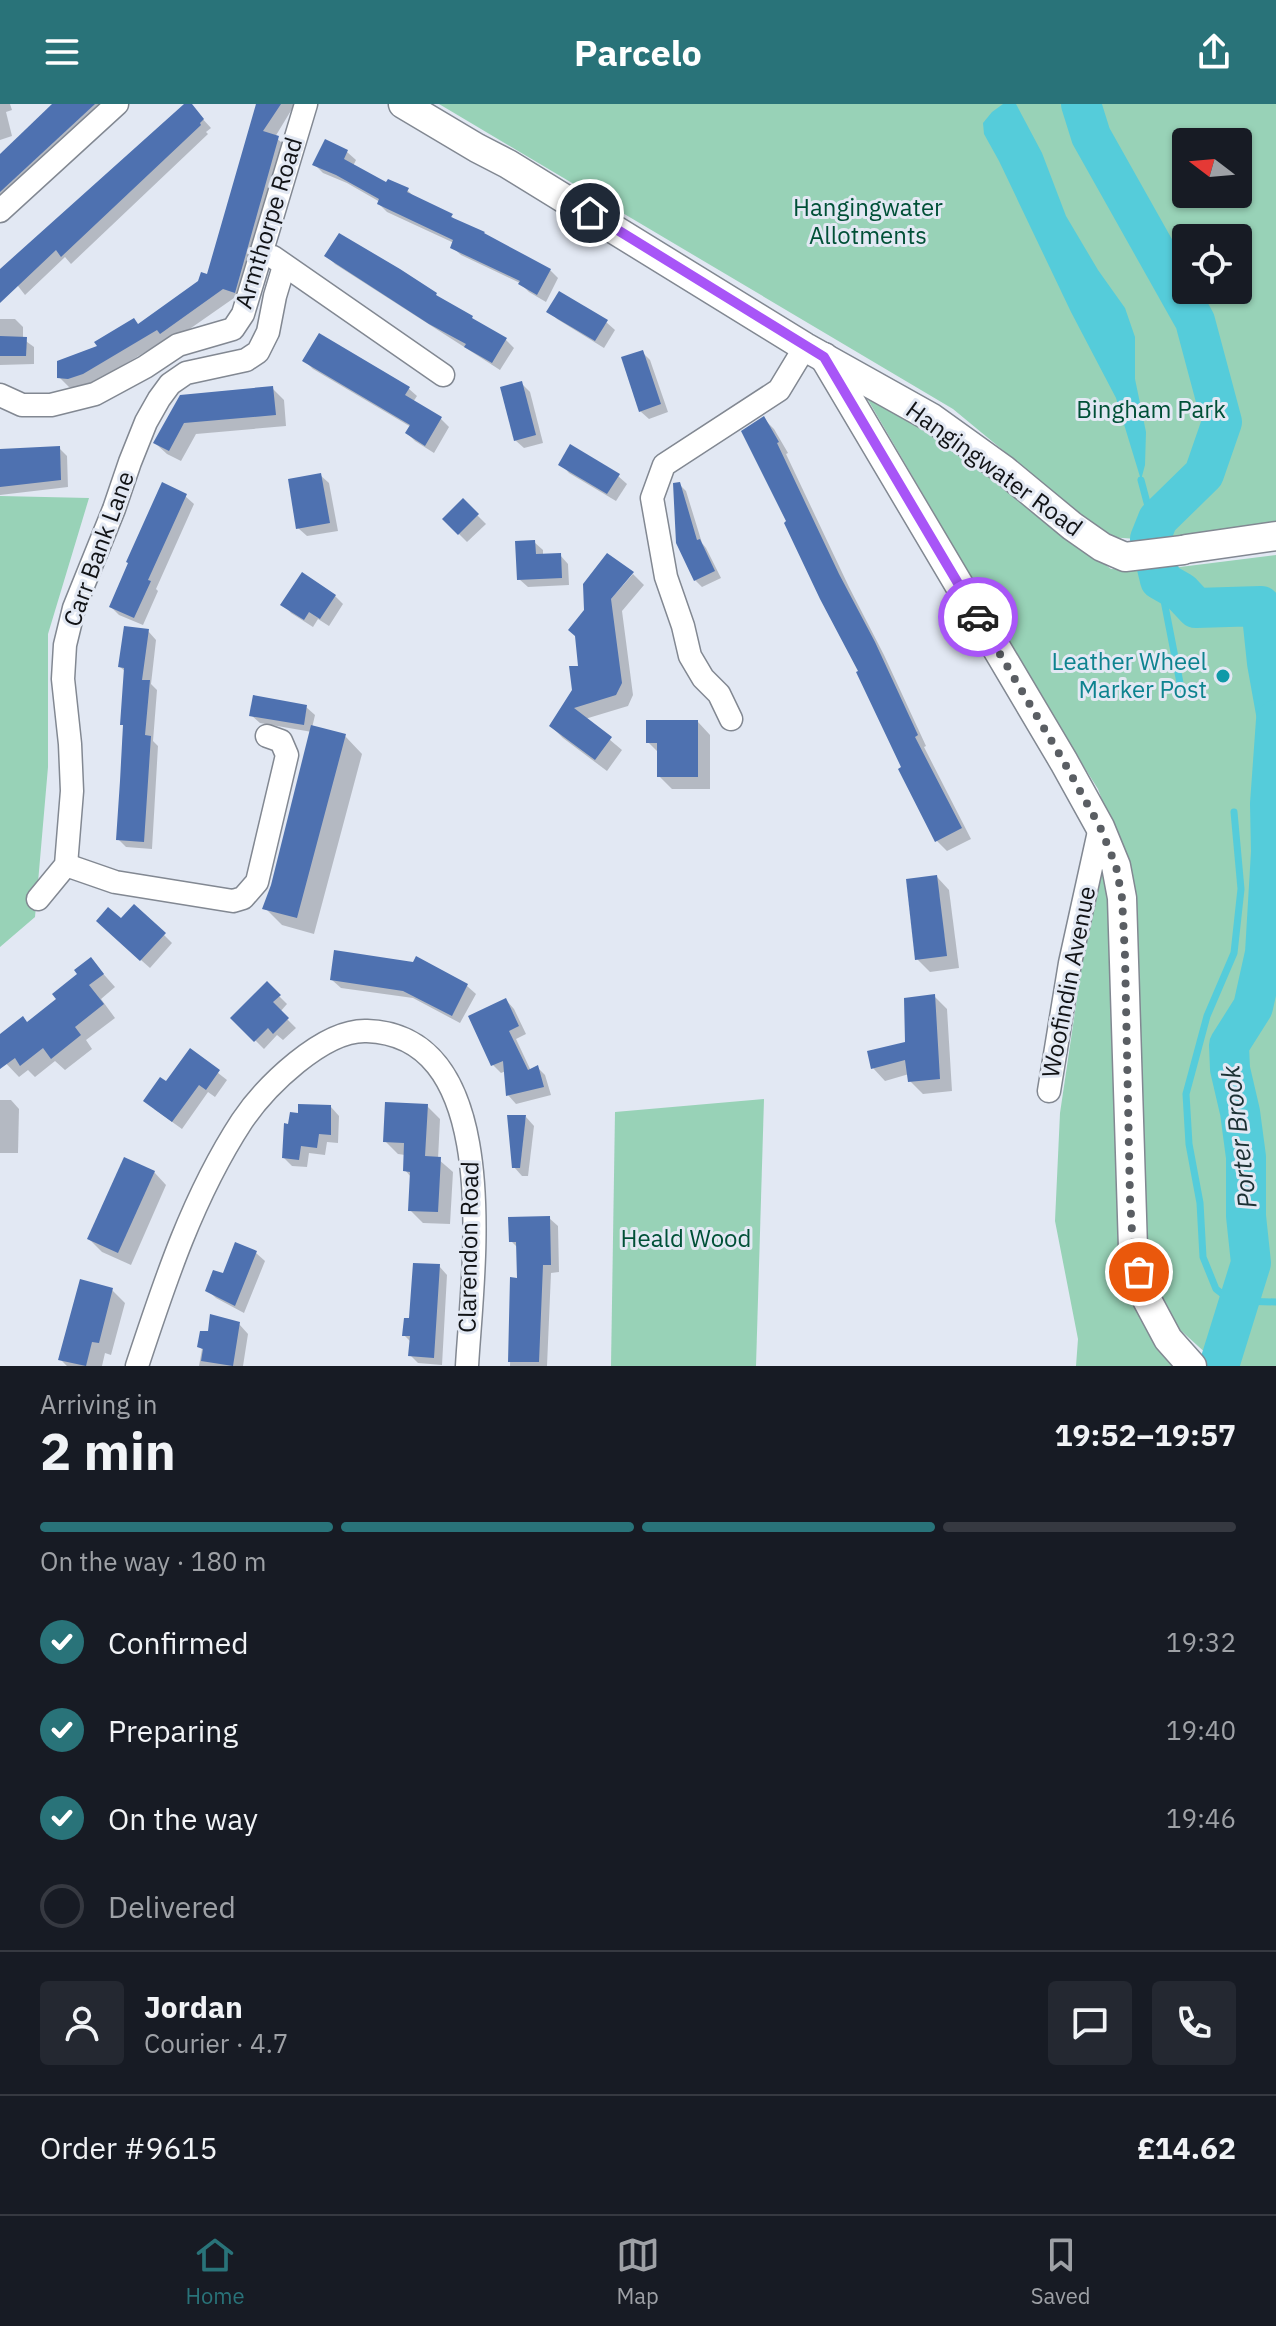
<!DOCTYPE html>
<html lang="en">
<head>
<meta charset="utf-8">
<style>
	:root { --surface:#171b24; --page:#242831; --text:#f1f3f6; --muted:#9ea1a6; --line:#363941; --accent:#297379 }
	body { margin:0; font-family:"IBM Plex Sans",sans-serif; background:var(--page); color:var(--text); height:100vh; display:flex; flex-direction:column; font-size:30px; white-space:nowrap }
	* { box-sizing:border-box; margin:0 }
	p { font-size:26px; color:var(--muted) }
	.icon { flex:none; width:44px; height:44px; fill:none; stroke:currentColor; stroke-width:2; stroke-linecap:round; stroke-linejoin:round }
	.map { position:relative; height:1262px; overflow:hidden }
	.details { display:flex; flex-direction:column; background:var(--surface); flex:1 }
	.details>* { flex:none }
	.needle { width:52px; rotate:286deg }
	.tools { position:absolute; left:1172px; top:24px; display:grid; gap:16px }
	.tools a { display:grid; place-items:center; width:80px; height:80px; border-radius:8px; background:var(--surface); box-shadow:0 2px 6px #0004; font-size:40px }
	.pin { position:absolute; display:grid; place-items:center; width:68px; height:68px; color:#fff; margin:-34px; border:4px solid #fff; border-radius:50%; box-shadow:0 2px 8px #0007 }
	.courier { position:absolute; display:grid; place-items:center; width:80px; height:80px; margin:-40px; border:6px solid #a855f7; border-radius:50%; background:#fff; color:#222; box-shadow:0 2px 10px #0007 }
	.headline em { font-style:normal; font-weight:700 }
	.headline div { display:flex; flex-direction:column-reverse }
	.headline { display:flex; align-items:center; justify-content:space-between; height:136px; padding:0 40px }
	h1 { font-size:52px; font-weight:700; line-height:60px }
	.bar { display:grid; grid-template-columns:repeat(4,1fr); gap:12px 8px; align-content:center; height:96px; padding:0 40px }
	.bar i { height:10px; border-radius:6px; background:var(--line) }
	.bar .on { background:var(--accent) }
	.bar p { grid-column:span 4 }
	.line { display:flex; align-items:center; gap:20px; padding:0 40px; border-top:2px solid var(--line) }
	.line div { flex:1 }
	.round { display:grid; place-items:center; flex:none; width:84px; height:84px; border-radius:8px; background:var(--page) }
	ol { padding:0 40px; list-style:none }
	li { display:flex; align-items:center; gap:24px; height:88px }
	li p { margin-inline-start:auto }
	li .icon { padding:8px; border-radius:50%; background:var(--accent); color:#fff; stroke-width:4 }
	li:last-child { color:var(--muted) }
	li i { width:44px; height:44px; border:4px solid var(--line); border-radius:50% }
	header { display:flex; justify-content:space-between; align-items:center; height:104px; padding:0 40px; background:var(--accent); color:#fff; font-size:36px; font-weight:700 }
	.tabs { display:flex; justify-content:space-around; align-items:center; height:112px; border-top:2px solid var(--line); background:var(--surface); font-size:22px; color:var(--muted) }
	.tabs a { display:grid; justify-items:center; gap:4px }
	.tabs .on { color:var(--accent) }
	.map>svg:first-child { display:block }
	.green { fill:#98d2b7; fill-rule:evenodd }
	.water { fill:#55ccda }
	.shadow { fill:#0003 }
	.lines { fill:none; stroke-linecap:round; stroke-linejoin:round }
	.stream { stroke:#55ccda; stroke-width:7 }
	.river { stroke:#55ccda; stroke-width:40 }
	.building { fill:#4e71b0 }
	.minor-casing { stroke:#828892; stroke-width:25 }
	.tertiary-casing { stroke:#828892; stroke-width:31 }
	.minor { stroke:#fff; stroke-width:22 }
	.tertiary { stroke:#fff; stroke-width:28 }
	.done { stroke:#5a5e63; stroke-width:8; stroke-dasharray:0 14.4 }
	.route { stroke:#a855f7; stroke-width:10 }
	.culture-dot { fill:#0f9aa8; stroke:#e2e8f3; stroke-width:3 }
	.labels { text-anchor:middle; stroke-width:6; stroke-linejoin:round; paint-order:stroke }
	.park-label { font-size:24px; fill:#005037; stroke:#e2e8f3 }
	.street-label { font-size:24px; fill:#111316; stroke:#e2e8f3 }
	.culture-label { font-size:24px; fill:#0d838f; stroke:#e2e8f3; text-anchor:end }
	.water-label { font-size:26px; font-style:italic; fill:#1c3134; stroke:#e2e8f3 }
</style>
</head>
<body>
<header><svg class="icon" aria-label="menu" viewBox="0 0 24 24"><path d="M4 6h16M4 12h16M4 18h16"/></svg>Parcelo<svg class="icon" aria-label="share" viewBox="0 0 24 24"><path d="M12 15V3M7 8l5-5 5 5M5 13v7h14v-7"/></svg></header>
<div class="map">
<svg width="1276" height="1262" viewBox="0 0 1276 1262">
	<rect width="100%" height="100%" fill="#e2e8f3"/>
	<g class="green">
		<path d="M439,0H1276V421L1152,436L1108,433L953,305ZM1186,38H1238V90H1186ZM1186,134H1238V186H1186Z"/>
		<polygon points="861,284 935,330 1111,465 1156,466 1276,451 1276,1262 1220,1262 1177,1223 1153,1179 1138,1109 1128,768 1098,685 990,515 938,416"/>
		<polygon points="0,392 89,394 48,530 48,663 35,813 0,843"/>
		<polygon points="1099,772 1108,772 1117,1042 1175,1262 1076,1262 1078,1235 1055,1117 1060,1009 1083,854"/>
		<polygon points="764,995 756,1262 611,1262 615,1008"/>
	</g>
	<polygon class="water" points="1003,0 1016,0 1042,49 1066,112 1098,166 1125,204 1135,233 1135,275 1146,328 1145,361 1141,376 1116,294 1071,208 999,57 984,30 983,19 992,8"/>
	<g class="shadow">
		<polygon points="0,0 10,0 12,6 6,8 12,32 0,36"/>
		<polygon points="54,0 112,0 0,104 0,53"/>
		<polygon points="187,0 189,0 211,24 206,28 208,30 71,160 65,153 25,191 4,164"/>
		<polygon points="255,0 295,0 275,33 287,43 244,197 234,194 171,238 167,235 93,279 78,284 69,283 59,273 100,243 139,222 209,173 258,1"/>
		<polygon points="326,37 347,48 356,56 353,62 387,81 407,86 417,95 451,112 458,119 550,166 558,174 546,198 529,188 520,179 461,151 452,143 454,139 387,108 379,100 380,98 347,79 323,69 315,61"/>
		<polygon points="327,152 436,191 442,197 506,236 514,244 500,266 335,160"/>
		<polygon points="549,207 606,218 615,226 604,244 557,215"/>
		<polygon points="0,215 15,215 23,223 23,235 34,243 34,260 0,261"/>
		<polygon points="642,248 650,256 668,308 649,315 640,307"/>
		<polygon points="304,256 408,284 417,292 413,298 441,315 449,323 434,349 415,337 407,329 411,323 313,265"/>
		<polygon points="522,280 530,288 543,339 524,344 515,336"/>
		<polygon points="272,284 284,296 286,322 196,330 181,357 167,350 155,339 181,292"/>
		<polygon points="764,315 774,325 788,349 786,350 849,483 884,551 926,642 924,643 971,735 947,747 937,737 861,568 789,418"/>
		<polygon points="59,344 67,352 68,383 0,391 0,348"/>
		<polygon points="561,360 618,372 627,380 616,397 569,369"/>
		<polygon points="320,371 329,379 338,427 307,432 298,424"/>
		<polygon points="679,380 686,387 702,439 706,444 721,474 702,483 695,476"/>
		<polygon points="185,392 194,400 156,485 158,487 143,521 119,511 111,503"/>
		<polygon points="463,397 486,420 467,438 444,415"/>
		<polygon points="534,438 543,446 543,452 560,451 568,460 569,481 528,483 519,475"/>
		<polygon points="633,470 644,481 622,507 633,591 628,602 585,615 622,646 607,667 563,634 551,622 574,587 580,564 577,533"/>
		<polygon points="335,492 343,500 329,522 318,515 313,523 291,509 283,500"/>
		<polygon points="148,527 156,536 151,580 157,586 153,637 158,642 152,745 126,743 118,735 126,568 120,563"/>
		<polygon points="306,603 315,611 312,624 345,632 362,650 314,830 282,821 265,804 273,782 312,628 260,619 251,611"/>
		<polygon points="698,618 710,631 710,685 672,685 659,672 659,649 648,638"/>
		<polygon points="937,773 949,786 959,864 930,868 917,855"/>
		<polygon points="121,817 164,831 172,839 150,864 106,825"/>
		<polygon points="417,855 467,882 476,890 460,919 413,894 341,884 332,876 414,860"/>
		<polygon points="91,856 115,883 101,895 115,914 86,936 92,945 65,966 55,957 35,973 28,966 19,973 0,953 0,933 27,920 59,895"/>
		<polygon points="267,880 287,900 280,908 296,924 283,936 277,931 264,945 233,914"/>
		<polygon points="934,892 947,905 952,987 923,990 910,977 909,970 885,977 873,964 907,940"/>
		<polygon points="506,896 514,905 526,930 516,935 531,967 537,963 545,971 551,991 516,1000 508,991 506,967 501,969 493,961"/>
		<polygon points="190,947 227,976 215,993 208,988 182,1025 154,1005 166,980"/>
		<polygon points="0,996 11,996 19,1005 18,1049 0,1049"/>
		<polygon points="427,1002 440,1015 438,1055 453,1068 450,1120 423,1119 410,1106 411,1073 405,1066 405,1051 398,1050 385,1037"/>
		<polygon points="331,1003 339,1012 338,1039 327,1038 325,1051 309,1049 307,1063 292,1062 284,1054 289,1022 300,1011"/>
		<polygon points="526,1013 534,1022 528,1072 522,1072 514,1063"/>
		<polygon points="154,1068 166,1081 131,1161 102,1148 89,1135"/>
		<polygon points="549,1114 558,1122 559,1168 551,1169 547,1262 510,1262 512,1176 519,1176 519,1145 511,1137"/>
		<polygon points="236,1141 256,1149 265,1157 244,1209 216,1194 207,1186 224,1172"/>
		<polygon points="439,1162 447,1171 442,1261 418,1259 410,1251 411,1238 404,1231"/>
		<polygon points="112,1186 125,1199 111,1251 105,1249 102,1262 67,1262 60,1255"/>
		<polygon points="239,1220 248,1230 243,1262 199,1262 202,1245 199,1242"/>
	</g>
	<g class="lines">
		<g class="stream">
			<polyline points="1141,376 1154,425"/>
			<polyline points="1169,439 1167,428 1180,394"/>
			<polyline points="1173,455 1181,488"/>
			<polyline points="1160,476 1181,584"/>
			<polyline points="1234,708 1241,785 1234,849 1207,912 1186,990 1189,1040 1200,1099 1203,1153 1216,1185 1238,1202"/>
			<polyline points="1239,1197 1276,1198"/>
		</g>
		<g class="river">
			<polyline points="1081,0 1091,32 1195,217 1222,318 1204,370 1158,415 1150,435 1160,476 1181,488 1196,504 1261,502 1267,559 1276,609"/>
			<polyline points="1219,1262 1251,1159 1246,1112 1246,1053 1240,1008 1230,965 1229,941 1253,903 1265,849 1271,748 1270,700 1276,616"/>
		</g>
	</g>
	<g class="building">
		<polygon points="52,0 95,0 0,88 0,50"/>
		<polygon points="184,0 192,0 204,15 200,19 201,21 61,153 56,146 0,199 0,165"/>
		<polygon points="256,0 281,0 263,27 279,32 235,189 223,185 160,230 157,226 83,270 68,275 57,274 57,257 97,242 94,238 134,214 138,220 198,177 201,168 207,170"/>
		<polygon points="325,35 348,46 344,55 386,78 388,75 409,84 407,88 453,110 451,113 485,128 484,129 551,165 537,191 518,180 520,177 450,144 453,136 377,100 379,95 336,71 312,61"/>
		<polygon points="339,129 400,165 437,189 436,191 473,212 472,214 507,234 492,259 464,243 466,240 429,220 324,152"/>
		<polygon points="559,187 608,216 595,237 546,208"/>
		<polygon points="319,229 410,283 405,291 442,313 425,342 405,329 410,321 302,257"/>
		<polygon points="0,232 27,233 26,252 0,252"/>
		<polygon points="643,246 661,300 639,308 621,253"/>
		<polygon points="522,277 536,331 514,337 500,283"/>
		<polygon points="273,282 276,311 184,319 169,347 153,339 180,291"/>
		<polygon points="764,312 779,338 777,339 839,470 875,538 918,631 915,633 962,724 935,738 898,665 901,663 856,568 858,567 820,495 784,419 786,417 741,327"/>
		<polygon points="570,340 620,370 607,390 558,361"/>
		<polygon points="60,342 61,376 0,383 0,345"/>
		<polygon points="321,369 330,419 296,425 288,375"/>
		<polygon points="162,378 187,390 148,476 151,477 134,514 109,503 128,459 126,458"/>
		<polygon points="680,378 697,436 700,435 715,467 694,477 676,439 673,379"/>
		<polygon points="463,394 479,410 458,431 442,415"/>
		<polygon points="535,436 536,450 561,449 562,474 517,476 515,437"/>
		<polygon points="607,449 634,468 611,495 622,579 616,591 574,604 612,633 595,656 549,622 572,586 569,562 578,562 575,532 568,526 584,506 583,480"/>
		<polygon points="302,468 336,491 320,515 309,508 304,516 280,501"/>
		<polygon points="124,522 149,525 142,576 150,576 145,631 151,632 144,738 116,736 120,677 123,621 120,621 124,564 118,563"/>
		<polygon points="253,591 307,601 304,621 249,612"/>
		<polygon points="646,616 698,616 698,673 657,673 657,639 646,639"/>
		<polygon points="311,621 346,630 297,814 262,805 271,781"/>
		<polygon points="937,771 947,852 915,856 906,775"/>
		<polygon points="134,800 166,829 140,857 96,817 108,803 121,814"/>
		<polygon points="334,846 413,858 416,852 468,880 452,912 403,887 330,876"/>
		<polygon points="91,853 104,870 89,881 104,900 75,923 81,931 51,955 43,944 20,962 15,954 0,965 0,930 23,912 27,918 56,895 52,890 77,870 74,866"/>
		<polygon points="267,877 281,891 273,898 289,914 273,930 268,924 254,938 230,914"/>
		<polygon points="935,890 940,975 908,978 905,956 871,965 867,947 905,938 904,894"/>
		<polygon points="506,894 519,922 509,927 528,966 538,961 544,983 506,992 503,957 491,962 468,912"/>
		<polygon points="190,944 220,966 206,986 199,981 172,1018 143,997 160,973 166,977"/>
		<polygon points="385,998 428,1000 425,1052 441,1053 438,1108 408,1107 410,1068 403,1067 404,1039 383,1038"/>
		<polygon points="298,1000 331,1001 331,1031 319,1030 317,1044 301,1042 299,1056 282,1054 284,1019 288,1020 290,1008 298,1009"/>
		<polygon points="507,1011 526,1011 520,1064 512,1064"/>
		<polygon points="124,1053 155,1067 118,1149 87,1135"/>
		<polygon points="550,1112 551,1161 543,1161 539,1258 508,1258 510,1173 517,1174 516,1138 509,1138 508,1113"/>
		<polygon points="235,1138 257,1147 235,1202 205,1187 213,1166 223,1169"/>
		<polygon points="413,1159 440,1160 434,1254 408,1252 410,1232 402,1232 404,1214 409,1214"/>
		<polygon points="80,1175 113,1184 99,1239 92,1238 86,1262 58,1256"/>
		<polygon points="210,1210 240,1218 233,1262 201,1257 203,1245 197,1243 200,1227 208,1227"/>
	</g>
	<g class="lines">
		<g class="minor-casing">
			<g id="minor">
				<polyline points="0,107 117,0"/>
				<polyline points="273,153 443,271"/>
				<polyline points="0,291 22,301 51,301 95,290 145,263 178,241 233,225 243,210 306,0"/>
				<polyline points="731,615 719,590 703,574 690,552 683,522 666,473 652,394 664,361 779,286 805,243"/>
				<polyline points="66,761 115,778 233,797 243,794 257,778 287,651 281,637 267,632"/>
				<polyline points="38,795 66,761 72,687 70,640 63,575 65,541 74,504 114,405 130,358 146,318 159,295 170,280 186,269 246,256 258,248 268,228 275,192 284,162"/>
				<polyline points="1049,987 1070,859 1100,723"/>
				<path d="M137,1262C165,1177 193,1092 242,1017C265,983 323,925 367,927C507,932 472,1171 467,1262"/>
			</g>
		</g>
		<g class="tertiary-casing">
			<g id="tertiary">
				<polyline points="403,0 477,44 508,60 805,243 932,314 1003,365 1072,422 1102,443 1125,453 1183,446"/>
				<polyline points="824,253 1064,658 1100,723 1116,762 1122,794 1133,1144 1145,1192 1168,1235 1192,1262"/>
				<polyline points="1186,445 1276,432"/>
			</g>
		</g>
		<use href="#minor" class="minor"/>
		<use href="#tertiary" class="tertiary"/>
	</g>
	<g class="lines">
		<polyline class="done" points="978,513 1064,658 1100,723 1116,762 1122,794 1125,852 1130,1095 1133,1144 1139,1168"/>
		<polyline class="route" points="590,109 824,253 978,513"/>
	</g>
	<circle class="culture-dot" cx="1223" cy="572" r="8"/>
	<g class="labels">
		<g class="park-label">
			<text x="868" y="112">Hangingwater<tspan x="868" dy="28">Allotments</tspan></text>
			<text x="1151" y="314">Bingham Park</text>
			<text x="686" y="1143">Heald Wood</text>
		</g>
		<g class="street-label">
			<text transform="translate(269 119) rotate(-73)" y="8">Armthorpe Road</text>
			<text transform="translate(994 365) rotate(36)" y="8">Hangingwater Road</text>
			<text transform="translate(99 445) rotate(-70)" y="8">Carr Bank Lane</text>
			<text transform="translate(1069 878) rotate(-79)" y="8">Woofindin Avenue</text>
			<text transform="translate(469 1143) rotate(-89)" y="8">Clarendon Road</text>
		</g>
		<g class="culture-label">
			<text x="1207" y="566">Leather Wheel<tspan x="1207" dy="28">Marker Post</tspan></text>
		</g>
		<g class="water-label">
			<text transform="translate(1239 1033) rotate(-97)" y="9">Porter Brook</text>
		</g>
	</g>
</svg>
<div class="tools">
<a><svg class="needle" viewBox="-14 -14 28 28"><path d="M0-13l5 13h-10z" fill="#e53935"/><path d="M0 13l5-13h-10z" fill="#9ea1a6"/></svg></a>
<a><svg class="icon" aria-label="locate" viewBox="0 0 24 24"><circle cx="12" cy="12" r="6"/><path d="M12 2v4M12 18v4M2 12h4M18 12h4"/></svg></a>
</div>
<div class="pin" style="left:1139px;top:1168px;background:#ea580c"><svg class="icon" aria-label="bag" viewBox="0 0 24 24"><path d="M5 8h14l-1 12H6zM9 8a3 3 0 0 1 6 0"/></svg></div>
<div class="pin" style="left:590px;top:109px;background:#1f2937"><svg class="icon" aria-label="home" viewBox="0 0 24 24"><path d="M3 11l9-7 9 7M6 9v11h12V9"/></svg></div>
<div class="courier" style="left:978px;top:513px"><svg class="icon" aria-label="car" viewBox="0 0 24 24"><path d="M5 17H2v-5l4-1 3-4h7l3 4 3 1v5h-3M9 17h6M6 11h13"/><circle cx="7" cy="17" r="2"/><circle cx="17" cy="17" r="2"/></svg></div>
</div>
<section class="details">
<div class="headline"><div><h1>2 min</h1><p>Arriving in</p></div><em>19:52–19:57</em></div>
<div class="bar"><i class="on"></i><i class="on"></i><i class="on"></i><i></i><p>On the way · 180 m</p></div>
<ol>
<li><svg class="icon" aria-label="check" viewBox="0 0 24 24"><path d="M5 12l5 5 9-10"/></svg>Confirmed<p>19:32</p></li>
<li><svg class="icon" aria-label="check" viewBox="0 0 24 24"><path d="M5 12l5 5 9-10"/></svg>Preparing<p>19:40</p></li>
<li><svg class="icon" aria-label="check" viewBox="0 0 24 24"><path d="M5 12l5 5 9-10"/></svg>On the way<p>19:46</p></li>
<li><i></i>Delivered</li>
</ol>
<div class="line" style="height:144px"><a class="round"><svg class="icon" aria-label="person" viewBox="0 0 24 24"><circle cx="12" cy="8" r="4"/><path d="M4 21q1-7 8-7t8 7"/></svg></a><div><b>Jordan</b><p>Courier · 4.7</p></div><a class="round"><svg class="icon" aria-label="chat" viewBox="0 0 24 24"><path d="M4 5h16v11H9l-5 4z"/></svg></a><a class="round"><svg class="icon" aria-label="phone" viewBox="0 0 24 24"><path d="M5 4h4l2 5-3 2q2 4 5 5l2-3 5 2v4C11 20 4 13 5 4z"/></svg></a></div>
<div class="line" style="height:104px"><div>Order #9615</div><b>£14.62</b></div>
</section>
<nav class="tabs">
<a class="on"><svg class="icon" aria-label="home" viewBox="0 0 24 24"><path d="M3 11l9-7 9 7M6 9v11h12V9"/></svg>Home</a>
<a><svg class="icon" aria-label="map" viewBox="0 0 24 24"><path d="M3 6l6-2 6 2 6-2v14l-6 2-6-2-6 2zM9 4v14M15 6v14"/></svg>Map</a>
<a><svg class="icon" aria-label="saved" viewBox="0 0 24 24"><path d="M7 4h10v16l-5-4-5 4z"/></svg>Saved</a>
</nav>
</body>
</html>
